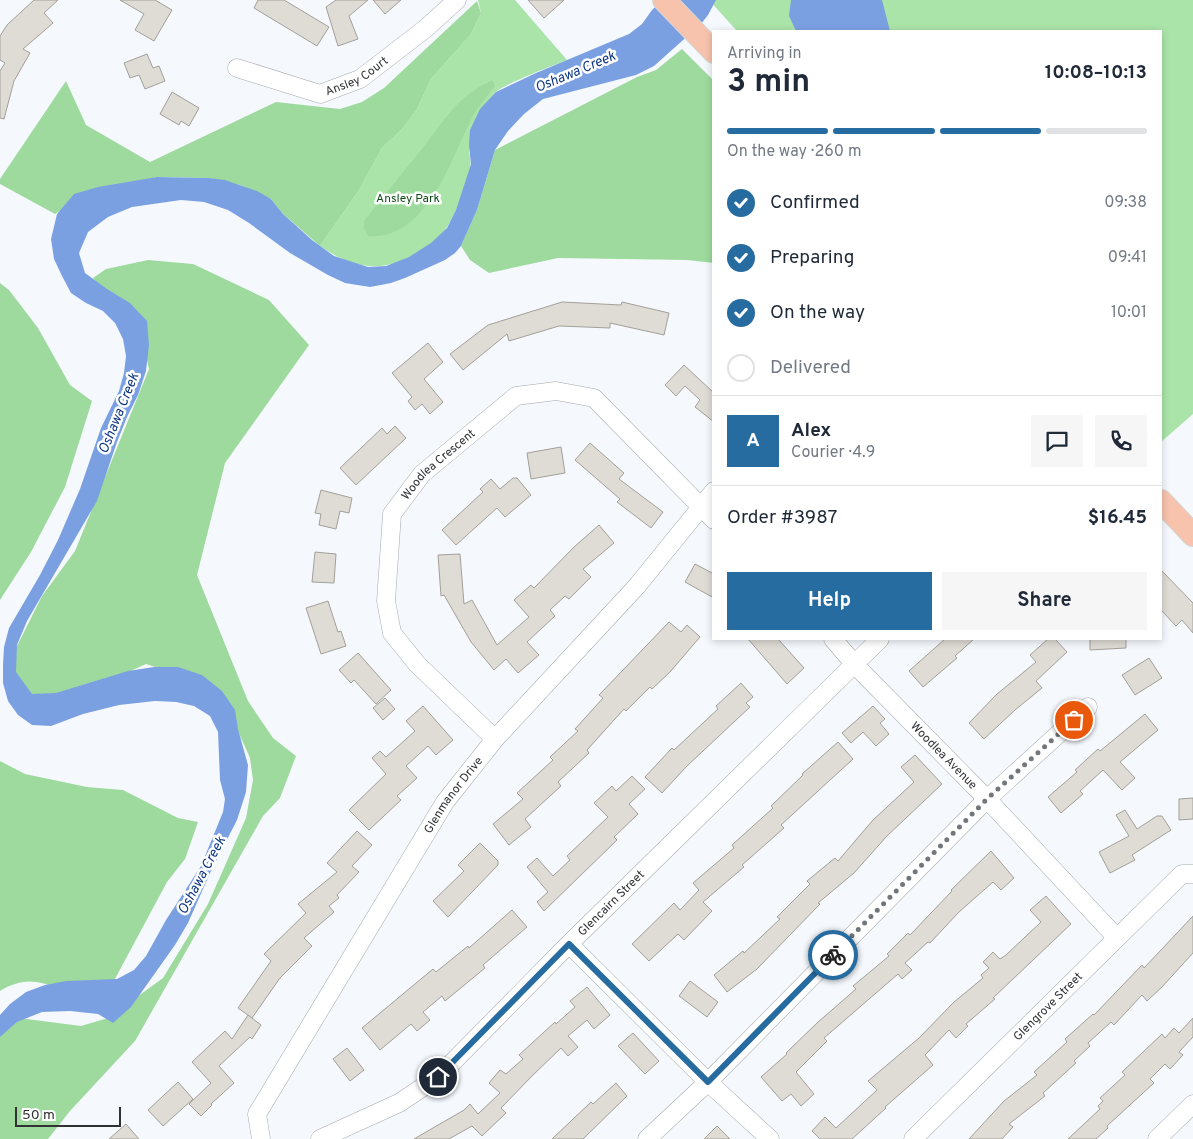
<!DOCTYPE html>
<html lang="en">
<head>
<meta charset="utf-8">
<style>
	:root { --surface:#fff; --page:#f6f6f7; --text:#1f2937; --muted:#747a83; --line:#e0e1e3; --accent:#276ca0 }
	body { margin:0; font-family:Overpass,sans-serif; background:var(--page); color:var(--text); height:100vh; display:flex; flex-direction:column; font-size:19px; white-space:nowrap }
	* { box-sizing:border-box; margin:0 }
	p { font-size:16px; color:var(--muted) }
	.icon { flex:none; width:28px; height:28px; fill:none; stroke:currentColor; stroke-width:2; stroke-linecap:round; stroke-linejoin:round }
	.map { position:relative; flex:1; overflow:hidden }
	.drawer { position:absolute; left:712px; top:30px; width:450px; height:610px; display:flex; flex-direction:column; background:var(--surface); border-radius:0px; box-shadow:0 2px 8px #0003 }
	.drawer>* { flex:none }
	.scale { position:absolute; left:15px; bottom:12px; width:106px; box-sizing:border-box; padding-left:5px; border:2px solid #2f3133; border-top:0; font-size:14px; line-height:18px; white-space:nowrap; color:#2f3133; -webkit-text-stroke:4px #fff; paint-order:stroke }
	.pin { position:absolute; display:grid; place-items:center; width:42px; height:42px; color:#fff; margin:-21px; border:2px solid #fff; border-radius:50%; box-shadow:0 1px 5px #0007 }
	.courier { position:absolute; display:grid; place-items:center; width:50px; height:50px; margin:-25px; border:4px solid #276ca0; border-radius:50%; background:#fff; color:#222; box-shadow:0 1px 6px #0007 }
	.head em { font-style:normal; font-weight:700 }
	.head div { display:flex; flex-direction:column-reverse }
	.head { display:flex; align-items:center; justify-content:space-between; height:85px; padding:0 15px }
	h1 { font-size:32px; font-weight:700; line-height:38px }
	.bar { display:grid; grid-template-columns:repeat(4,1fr); gap:8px 5px; align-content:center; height:60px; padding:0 15px }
	.bar i { height:6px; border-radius:4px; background:var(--line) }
	.bar .current { background:var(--accent) }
	.bar p { grid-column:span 4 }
	.line { display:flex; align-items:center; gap:12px; padding:0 15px; border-top:1px solid var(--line) }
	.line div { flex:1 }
	.round { display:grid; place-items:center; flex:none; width:52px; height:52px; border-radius:0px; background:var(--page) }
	ol { padding:0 15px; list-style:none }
	li { display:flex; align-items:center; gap:15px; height:55px }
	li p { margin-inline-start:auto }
	li .icon { padding:5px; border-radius:50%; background:var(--accent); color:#fff; stroke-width:4 }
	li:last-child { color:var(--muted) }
	li i { width:28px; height:28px; border:2px solid var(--line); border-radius:50% }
	.button { display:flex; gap:10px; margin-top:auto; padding:10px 15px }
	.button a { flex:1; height:58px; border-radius:0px; background:var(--accent); color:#fff; font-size:20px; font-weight:700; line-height:58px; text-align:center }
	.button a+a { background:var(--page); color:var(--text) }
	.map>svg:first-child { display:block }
	.green { fill:#aae4a9 }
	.forest { fill:#9eda9d }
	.water { fill:#7ba0e2 }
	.building { fill:#dfdbd5; stroke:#a39f99 }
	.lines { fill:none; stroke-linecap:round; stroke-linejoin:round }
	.minor-casing { stroke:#a4a9ae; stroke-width:19 }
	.major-casing { stroke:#d5d6d6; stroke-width:24 }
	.minor { stroke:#fff; stroke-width:18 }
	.major { stroke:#f7c3ad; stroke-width:22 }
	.done { stroke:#74777a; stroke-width:5; stroke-dasharray:0 9 }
	.route { stroke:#276ca0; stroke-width:6 }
	.labels { text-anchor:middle; stroke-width:5; stroke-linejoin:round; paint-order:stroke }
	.street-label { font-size:12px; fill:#2f3133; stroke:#fff }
	.park-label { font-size:12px; fill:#0d4d13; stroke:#fff }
	.water-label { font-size:14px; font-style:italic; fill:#0d3783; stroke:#fff }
</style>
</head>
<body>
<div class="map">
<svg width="1193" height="1139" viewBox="0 0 1193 1139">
	<rect width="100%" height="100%" fill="#f5f9fe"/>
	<g class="green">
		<path d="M478,0H515L567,60C554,65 502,85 495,93C489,101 473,134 470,144C467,151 472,159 470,167C466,186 458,210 447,227C437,243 415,255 398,262C370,272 344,263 320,246L359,190L382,148L402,129L416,111L431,79L471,34L481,13Z"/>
		<polygon points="709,0 1193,0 1193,414 1161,442 1161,31 737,31"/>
	</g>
	<g class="forest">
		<polygon points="477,1 481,13 471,34 431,79 416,111 402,129 382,148 359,190 320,246 283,214 271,199 240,185 209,178 157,177 86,193 55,214 0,184 0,179 66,81 86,125 150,162 276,102 340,109 362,102 384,88"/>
		<polygon points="682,49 714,81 714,263 687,260 558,258 489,273 470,260 461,246 477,210 495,150 637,77 656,70"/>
		<path d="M492,80L495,86C488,95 480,104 474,114C452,155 428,241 368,236L364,228V221C383,197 402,173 422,149C446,118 456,98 492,80Z"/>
		<polygon points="148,260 193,264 269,300 309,345 225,463 197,575 248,701 273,738 296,756 280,798 263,816 135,1041 70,1111 48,1139 0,1139 0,1025 19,1018 81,1026 108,1018 163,978 208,904 246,818 253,780 250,758 225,702 204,683 146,664 56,705 18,688 13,654 42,596 75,551 149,369 142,339 93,278 106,269"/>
		<polygon points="0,283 9,290 38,328 70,385 92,401 65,487 31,552 0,600"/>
		<path d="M0,761L25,774L87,787L123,790L178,818L198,822L185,859L167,882L109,990L83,1000C52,987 33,971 0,991Z"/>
	</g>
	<g class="water">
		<polygon points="662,0 716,0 708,15 701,24 654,66 636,75 543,99 524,114 508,131 495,150 477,210 461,246 455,253 445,260 405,278 391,283 370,287 345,283 328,275 290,253 249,223 228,210 204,202 181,200 132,207 108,217 88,232 79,253 85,273 107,289 130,303 147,321 149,345 146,371 138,395 127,417 117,442 97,501 27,621 17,645 16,672 32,694 56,693 128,671 154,667 178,667 202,675 222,691 235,710 238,729 248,765 246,792 237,820 211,871 188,923 175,945 131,1007 113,1023 98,1014 70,1011 42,1012 17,1022 0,1037 0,1015 10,1004 26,992 45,985 66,981 117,979 134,970 146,956 166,920 201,866 223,812 225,799 220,780 218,732 210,716 194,706 176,702 155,701 119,705 83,714 51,726 32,725 18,715 8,701 3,683 3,664 4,647 9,628 40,575 58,540 80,489 101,428 119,391 124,373 126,356 123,339 115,323 103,311 86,303 71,293 62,276 54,259 51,239 57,214 74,194 98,187 157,177 209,178 225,180 257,191 271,199 283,214 312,240 334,256 368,267 386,266 409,257 431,243 447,228 456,210 471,164 469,146 470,130 480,109 496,92 536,73 629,34 642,24 652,10"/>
		<polygon points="791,0 882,0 890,31 796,31 789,16"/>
	</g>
	<g class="building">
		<polygon points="34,0 58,0 44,13 53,23 23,49 30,53 14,81 4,119 0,118 0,71 5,63 0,60 0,36 7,25"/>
		<polygon points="120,0 155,0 172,10 154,41 135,30 144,14"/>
		<polygon points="258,0 284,0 329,27 317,46 254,8"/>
		<polygon points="336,0 368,0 349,16 358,39 338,46 326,7"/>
		<polygon points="373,0 401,0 385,14"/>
		<polygon points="528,0 564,0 544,18"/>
		<polygon points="147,54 153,68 159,66 165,81 145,89 139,75 130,78 124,63"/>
		<polygon points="172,92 199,108 189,126 181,121 179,125 160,114"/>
		<polygon points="562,302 621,305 622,302 669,313 664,335 610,323 610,328 559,326 509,341 507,334 463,370 450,354 488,325"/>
		<polygon points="428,343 443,362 424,379 443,402 430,414 422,404 415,410 408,401 412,397 392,373"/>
		<polygon points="684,365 714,393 714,422 695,407 700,400 685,386 676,396 665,385"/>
		<polygon points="395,426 406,438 356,485 340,468 382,428 387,434"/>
		<polygon points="590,443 624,473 619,479 663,512 651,528 617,502 620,499 575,460"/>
		<polygon points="561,447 565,473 531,479 527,453"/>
		<polygon points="513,478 517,478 531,495 505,517 497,508 456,545 442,530 483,492 480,489 491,479 500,489"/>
		<polygon points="321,490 352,498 349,513 340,511 336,529 319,525 321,514 315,513"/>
		<polygon points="599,525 614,543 583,569 591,577 569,599 565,596 550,610 555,616 527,642 539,655 518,673 506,659 494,670 471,642 444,595 441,596 438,555 460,554 464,604 472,600 497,645 529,617 514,600 531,585 534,588 574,547"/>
		<polygon points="315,552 336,554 334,583 312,582"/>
		<polygon points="695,564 714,574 714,598 685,582"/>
		<polygon points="1161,570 1193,603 1193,633 1182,620 1176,626 1161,610"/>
		<polygon points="328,601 338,632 341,631 346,646 321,654 306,608"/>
		<polygon points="669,622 681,632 687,625 700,637 670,672 652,689 650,687 626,711 624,709 587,750 589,753 558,782 561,786 525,819 531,827 509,845 493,824 523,799 517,793 553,760 550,757 578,731 575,729 603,698 599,695"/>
		<polygon points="748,639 778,639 804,668 787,684"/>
		<polygon points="945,639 974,639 955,656 957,658 923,687 909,671"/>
		<polygon points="1048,639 1055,639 1067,652 1036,681 1042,688 1015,710 984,739 969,723 997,694 1036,662 1030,655"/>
		<polygon points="1090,639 1126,639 1126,648 1090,650"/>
		<polygon points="358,653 391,690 376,704 354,680 351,683 339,670"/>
		<polygon points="1149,658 1162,678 1135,695 1122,675"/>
		<polygon points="741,683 753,697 746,703 750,707 687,766 662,793 645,777 672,748 674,750 718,709 716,706"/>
		<polygon points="385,698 395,709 383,720 373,708"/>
		<polygon points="423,706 453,740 436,755 428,746 406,766 417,778 397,796 401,800 369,830 349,810 386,774 372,758 380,751 386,757 415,731 406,721"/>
		<polygon points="873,706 885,719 880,723 889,734 876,746 863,732 851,743 842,733"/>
		<polygon points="1145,714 1158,730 1120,762 1135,778 1122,790 1103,770 1080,791 1083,794 1061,813 1048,797 1077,772 1075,770 1098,749 1100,751"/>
		<polygon points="838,742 853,759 781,825 784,828 742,865 744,867 703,902 712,911 684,940 678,934 649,961 632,944 674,903 680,910 699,890 693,883 734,848 732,845 773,808 771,806 803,775 802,774"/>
		<polygon points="915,755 942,784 887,836 854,873 818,903 820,904 757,969 727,992 714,975 743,951 744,953 780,919 777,917 810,884 807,881 835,858 838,861 873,820 914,782 901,767"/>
		<polygon points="632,776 645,789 629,804 638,814 614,837 617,840 544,911 537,902 548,892 527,867 537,858 553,876 570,860 567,856 608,817 594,803 612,786 616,791"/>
		<polygon points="1193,798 1193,819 1179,820 1179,799"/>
		<polygon points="1125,810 1137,829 1157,816 1162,816 1171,830 1132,855 1135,860 1110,873 1099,852 1129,836 1116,815"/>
		<polygon points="357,831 372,845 352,866 359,872 337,895 339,898 329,906 334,912 304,938 312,946 280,978 252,1018 238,1008 271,961 264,954 306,913 298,904 337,872 327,863"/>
		<polygon points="480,843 498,861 498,865 448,917 433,901 464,871 458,865"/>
		<polygon points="991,851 1014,878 1001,890 993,882 959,912 930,943 928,942 905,963 912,970 902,979 898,974 824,1038 827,1041 796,1072 814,1094 801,1106 791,1094 782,1101 761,1077 787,1054 786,1053 817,1023 856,989 853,986 889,956 887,954 908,933 910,935 952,891 951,890"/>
		<polygon points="1046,896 1071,924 993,998 995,999 966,1024 968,1026 956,1038 949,1030 925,1055 933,1065 885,1107 886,1108 852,1139 820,1139 812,1131 825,1117 836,1128 877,1090 868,1081 919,1038 954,1002 983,978 981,975 989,968 983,962 993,952 1000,959 1006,955 1041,922 1030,910"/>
		<polygon points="512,910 527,927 483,965 485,968 445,1001 442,996 423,1012 430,1020 417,1031 411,1024 380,1050 362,1028 433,969 436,972 468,946 469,948"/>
		<polygon points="1193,916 1193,953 1162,987 1147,1001 1142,995 1114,1025 1111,1022 1088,1043 1090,1046 1074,1061 1076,1063 1043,1093 1045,1096 1009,1124 1013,1127 1002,1139 969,1139 1004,1101 1037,1075 1034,1072 1067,1042 1065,1039 1093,1014 1094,1015 1142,965 1144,968"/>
		<polygon points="690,981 718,1002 707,1017 679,996"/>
		<polygon points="587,987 610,1015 594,1029 587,1020 568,1036 578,1047 568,1056 561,1048 532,1076 501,1108 506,1113 482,1136 472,1126 449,1139 414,1139 464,1110 470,1104 478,1114 500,1093 489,1083 500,1070 506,1074 523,1059 519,1055 555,1022 556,1024 575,1007 570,1001"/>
		<polygon points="248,1015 261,1025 252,1039 250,1037 219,1066 234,1083 211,1104 212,1105 201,1116 189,1104 211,1083 192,1062 225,1031 232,1039"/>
		<polygon points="1193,1018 1193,1037 1179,1052 1183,1055 1170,1069 1165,1064 1150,1079 1154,1083 1107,1126 1108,1128 1096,1139 1068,1139 1100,1109 1098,1106 1103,1101 1100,1098 1125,1075 1122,1072 1162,1034 1165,1038 1174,1028 1179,1033"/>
		<polygon points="633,1033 659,1061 645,1074 618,1046"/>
		<polygon points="347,1048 364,1070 350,1081 333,1059"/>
		<polygon points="178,1082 193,1099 163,1126 148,1110"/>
		<polygon points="616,1083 627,1096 583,1139 552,1139 591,1102 593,1104"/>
		<polygon points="126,1124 139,1139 109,1139"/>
		<polygon points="717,1126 730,1139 704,1139"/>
	</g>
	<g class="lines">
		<g class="minor-casing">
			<g id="minor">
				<path id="s1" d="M237,68L320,94L360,79L425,29L457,0"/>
				<path id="s2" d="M833,639L855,665L987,799L1117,938"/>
				<path id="s3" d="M495,739L417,664L392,633L386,601L392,514L422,474L516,396L556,391L594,398L714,520"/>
				<polyline points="569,944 708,1082 770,1139"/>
				<path id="s4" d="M261,1139L257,1114L445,802L495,739L637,586L714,491"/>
				<path id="s5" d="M320,1139L399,1103L438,1077L569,944L880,639"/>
				<polyline points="647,1139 708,1082 987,799 1088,707"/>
				<path id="s6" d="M913,1139L1182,874H1193"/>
				<polyline points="1157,1139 1193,1104"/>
			</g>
		</g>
		<g class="major-casing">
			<g id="major">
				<polyline points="664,0 714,52"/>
				<polyline points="1161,501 1193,535"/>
			</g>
		</g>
		<use href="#minor" class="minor"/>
		<use href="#major" class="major"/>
	</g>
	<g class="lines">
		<polyline class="done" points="833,955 987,799 1074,720"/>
		<polyline class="route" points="438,1077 569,944 708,1082 833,955"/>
	</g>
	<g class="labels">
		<g class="street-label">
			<text dy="4" stroke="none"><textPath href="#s1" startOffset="128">Ansley Court</textPath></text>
			<text dy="4" stroke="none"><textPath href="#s3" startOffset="336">Woodlea Crescent</textPath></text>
			<text dy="4" stroke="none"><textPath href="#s2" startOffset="161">Woodlea Avenue</textPath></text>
			<text dy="4" stroke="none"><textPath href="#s4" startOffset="400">Glenmanor Drive</textPath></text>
			<text dy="4" stroke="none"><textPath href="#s5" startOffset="379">Glencairn Street</textPath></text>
			<text dy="4" stroke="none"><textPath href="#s6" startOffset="189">Glengrove Street</textPath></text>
		</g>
		<g class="park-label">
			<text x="408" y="202">Ansley Park</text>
		</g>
		<g class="water-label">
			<text transform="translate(575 71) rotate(-23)" y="5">Oshawa Creek</text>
			<text transform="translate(118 413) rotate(-68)" y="5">Oshawa Creek</text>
			<text transform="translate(201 875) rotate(-62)" y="5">Oshawa Creek</text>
		</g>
	</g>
</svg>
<div class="scale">50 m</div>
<div class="pin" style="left:1074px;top:720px;background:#ea580c"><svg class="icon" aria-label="bag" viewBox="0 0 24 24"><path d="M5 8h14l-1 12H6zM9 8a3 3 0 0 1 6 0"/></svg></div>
<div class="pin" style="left:438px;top:1077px;background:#1f2937"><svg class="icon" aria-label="home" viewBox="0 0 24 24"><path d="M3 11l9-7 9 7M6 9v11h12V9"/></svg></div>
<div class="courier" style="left:833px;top:955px"><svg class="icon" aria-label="bike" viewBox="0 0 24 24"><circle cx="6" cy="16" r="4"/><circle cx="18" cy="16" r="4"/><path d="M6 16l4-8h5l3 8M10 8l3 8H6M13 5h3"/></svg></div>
<section class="drawer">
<div class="head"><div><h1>3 min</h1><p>Arriving in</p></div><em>10:08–10:13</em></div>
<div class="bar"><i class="current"></i><i class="current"></i><i class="current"></i><i></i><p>On the way · 260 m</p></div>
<ol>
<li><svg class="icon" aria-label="check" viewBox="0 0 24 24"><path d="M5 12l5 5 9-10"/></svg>Confirmed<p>09:38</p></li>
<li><svg class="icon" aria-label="check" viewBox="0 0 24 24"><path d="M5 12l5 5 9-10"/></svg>Preparing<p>09:41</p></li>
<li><svg class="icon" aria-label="check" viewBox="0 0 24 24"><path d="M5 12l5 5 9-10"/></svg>On the way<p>10:01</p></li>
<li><i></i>Delivered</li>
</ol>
<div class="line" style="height:90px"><b class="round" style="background:var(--accent);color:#fff">A</b><div><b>Alex</b><p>Courier · 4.9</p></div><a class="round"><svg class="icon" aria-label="chat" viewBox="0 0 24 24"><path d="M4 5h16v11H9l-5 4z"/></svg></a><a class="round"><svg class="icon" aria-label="phone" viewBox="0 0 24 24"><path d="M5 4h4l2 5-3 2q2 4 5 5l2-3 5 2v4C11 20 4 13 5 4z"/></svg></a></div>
<div class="line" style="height:65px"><div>Order #3987</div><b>$16.45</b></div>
<div class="button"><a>Help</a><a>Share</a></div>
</section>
</div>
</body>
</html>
